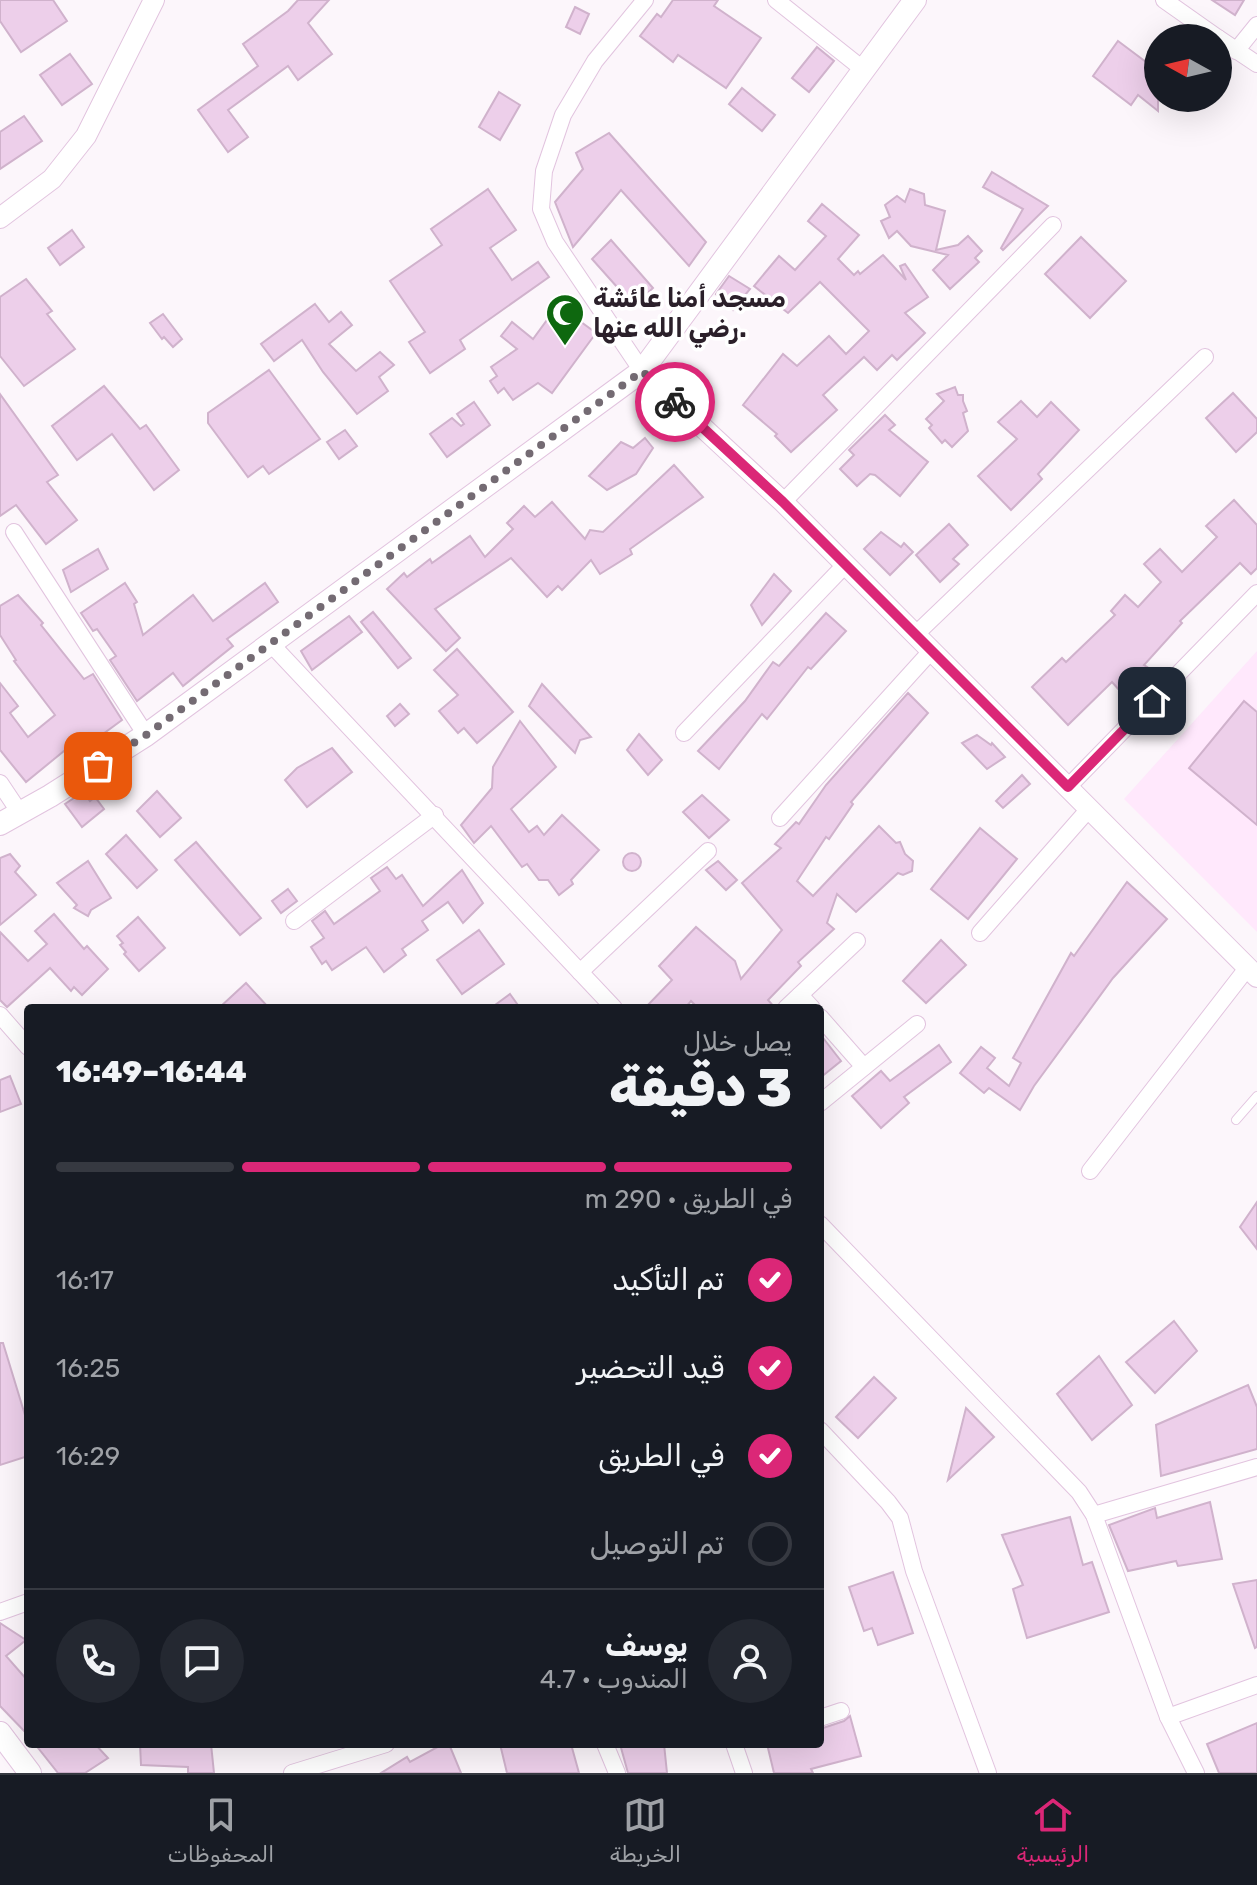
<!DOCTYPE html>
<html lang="ar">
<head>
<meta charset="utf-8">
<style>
	:root { --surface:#171b24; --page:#242831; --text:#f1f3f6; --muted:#9ea1a6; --line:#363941; --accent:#db2777 }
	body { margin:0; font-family:Rubik,"Noto Naskh Arabic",sans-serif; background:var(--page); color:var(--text); direction:rtl; height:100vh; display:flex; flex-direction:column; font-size:30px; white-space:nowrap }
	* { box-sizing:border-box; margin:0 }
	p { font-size:26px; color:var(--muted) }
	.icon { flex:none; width:44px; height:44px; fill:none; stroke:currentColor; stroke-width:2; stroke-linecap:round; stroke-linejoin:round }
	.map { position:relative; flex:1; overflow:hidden; direction:ltr }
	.details { position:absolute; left:24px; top:1004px; width:800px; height:744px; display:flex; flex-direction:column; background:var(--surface); border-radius:8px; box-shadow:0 8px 32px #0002; direction:rtl }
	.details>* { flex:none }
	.needle { width:52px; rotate:278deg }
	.buttons { position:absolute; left:1144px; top:24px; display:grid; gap:16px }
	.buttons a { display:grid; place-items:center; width:88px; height:88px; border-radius:50%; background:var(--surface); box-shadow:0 8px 32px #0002; font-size:40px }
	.pin { position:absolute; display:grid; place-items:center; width:68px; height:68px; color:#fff; margin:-34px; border-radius:16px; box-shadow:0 4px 12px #0006 }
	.courier { position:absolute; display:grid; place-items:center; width:80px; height:80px; margin:-40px; border:6px solid #db2777; border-radius:50%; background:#fff; color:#222; box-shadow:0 2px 10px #0007 }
	.head em { font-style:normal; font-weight:800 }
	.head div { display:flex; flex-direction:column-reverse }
	.head { display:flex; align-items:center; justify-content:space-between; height:136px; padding:0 32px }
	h1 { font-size:52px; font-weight:800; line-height:60px }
	.bar { display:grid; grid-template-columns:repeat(4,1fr); gap:12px 8px; align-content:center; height:96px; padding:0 32px }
	.bar i { height:10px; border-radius:6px; background:var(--line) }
	.bar .current { background:var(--accent) }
	.bar p { grid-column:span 4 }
	.line { display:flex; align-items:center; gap:20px; padding:0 32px; border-top:2px solid var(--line) }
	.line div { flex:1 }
	.round { display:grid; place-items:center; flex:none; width:84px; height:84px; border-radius:42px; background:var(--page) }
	ol { padding:0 32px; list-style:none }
	li { display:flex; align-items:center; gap:24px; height:88px }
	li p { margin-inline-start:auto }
	li .icon { padding:8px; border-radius:50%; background:var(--accent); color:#fff; stroke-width:4 }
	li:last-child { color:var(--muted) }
	li i { width:44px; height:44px; border:4px solid var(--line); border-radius:50% }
	.menu { display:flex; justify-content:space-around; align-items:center; height:112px; border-top:2px solid var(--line); background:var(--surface); font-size:22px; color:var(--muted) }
	.menu a { display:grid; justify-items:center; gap:4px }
	.menu .current { color:var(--accent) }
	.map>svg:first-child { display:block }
	.built { fill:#ffe8fc }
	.building { fill:#edcfea; stroke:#d0b2cc; stroke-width:2 }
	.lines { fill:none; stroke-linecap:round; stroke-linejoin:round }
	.service-casing { stroke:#e2c4df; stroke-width:10 }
	.minor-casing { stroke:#e2c4df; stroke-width:18 }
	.tertiary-casing { stroke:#e2c4df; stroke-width:22 }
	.secondary-casing { stroke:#e2c4df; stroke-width:24 }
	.service { stroke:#fff; stroke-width:8 }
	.minor { stroke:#fff; stroke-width:16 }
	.tertiary { stroke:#fff; stroke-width:20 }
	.secondary { stroke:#fff; stroke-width:22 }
	.done { stroke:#746b73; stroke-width:8; stroke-dasharray:0 14.4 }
	.route { stroke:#db2777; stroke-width:10 }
	.labels { text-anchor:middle; stroke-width:7; stroke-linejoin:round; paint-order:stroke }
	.poi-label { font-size:26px; font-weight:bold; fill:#2b202a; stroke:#fff; text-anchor:start }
</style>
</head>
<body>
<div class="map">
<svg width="1257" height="1773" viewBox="0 0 1257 1773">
	<rect width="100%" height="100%" fill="#fcf6fb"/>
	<polygon class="built" points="1257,651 1257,932 1124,799"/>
	<g class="building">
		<polygon points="0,0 53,0 67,21 21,52 0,21"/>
		<polygon points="298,0 329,0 308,23 332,54 298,80 288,66 228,110 248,137 228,152 198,110 258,66 243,44 288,11"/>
		<polygon points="673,0 718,0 714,6 761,38 726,88 678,55 673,62 640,36 657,14 661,17"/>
		<polygon points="1212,0 1244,0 1235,15"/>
		<polygon points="575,7 589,14 580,34 566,27"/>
		<polygon points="1118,41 1158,71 1158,111 1138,95 1131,105 1093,76"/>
		<polygon points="817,47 834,61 809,92 792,78"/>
		<polygon points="70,54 92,84 62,105 40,75"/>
		<polygon points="742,88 775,115 762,131 729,104"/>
		<polygon points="499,92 520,105 500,140 479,127"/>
		<polygon points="24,116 42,141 0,169 0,132"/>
		<polygon points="609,133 706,242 689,266 621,190 573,247 555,202 583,169 576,153"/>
		<polygon points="992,172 1048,206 1003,250 1001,248 1023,209 983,187"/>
		<polygon points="488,189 516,230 490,248 512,280 538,262 549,277 460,340 465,349 430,373 409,342 425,332 390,281 442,245 431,229"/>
		<polygon points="910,189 924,194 925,205 945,211 936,250 958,245 968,236 982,251 975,258 979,262 950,289 933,270 948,255 911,246 897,231 889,238 881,221 890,217 885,205 897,196 905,202"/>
		<polygon points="822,204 859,235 838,259 854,275 858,271 860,274 883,255 906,280 900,266 905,264 928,297 905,313 925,333 897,360 892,355 877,370 864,357 823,395 837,410 791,452 775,436 777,434 743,405 783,354 797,366 829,336 846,354 869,331 820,282 788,313 754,286 779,256 795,270 826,236 808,221"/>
		<polygon points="72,230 84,247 60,265 48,248"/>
		<polygon points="1081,237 1126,281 1090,318 1045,274"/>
		<polygon points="611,240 653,288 634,306 592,259"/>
		<polygon points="729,276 750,289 733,310 716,294"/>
		<polygon points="26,279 52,311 47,314 75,349 24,386 0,356 0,297"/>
		<polygon points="315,304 329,322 341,312 352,325 329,344 356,371 380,352 394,365 379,377 388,391 357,414 323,372 302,340 274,361 261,344"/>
		<polygon points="558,305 596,333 552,393 538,383 513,400 504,388 498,393 490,381 497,376 491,367 517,349 501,336 512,322 533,339"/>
		<polygon points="163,314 182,339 173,347 164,337 162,339 150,323"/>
		<polygon points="269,370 320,439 269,474 263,466 248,477 208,423 208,413"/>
		<polygon points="104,386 140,429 146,425 179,470 154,490 112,434 77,460 52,426"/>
		<polygon points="955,387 958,395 963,395 963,401 967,411 963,413 968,431 952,447 945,440 942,443 929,428 932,425 926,419 944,401 937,394"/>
		<polygon points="1233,393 1257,419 1257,432 1236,452 1206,418"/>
		<polygon points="0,394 58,475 47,482 77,520 46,544 16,505 0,516"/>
		<polygon points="1021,401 1037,417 1051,402 1079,430 1038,474 1042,479 1011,510 978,476 1017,439 998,422"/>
		<polygon points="474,402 490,425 447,457 430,434 452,418 461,426 464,424 457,414"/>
		<polygon points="885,415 895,425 889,430 928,462 900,496 875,475 870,474 857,486 840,469 854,455 849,450"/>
		<polygon points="345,430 357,446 339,459 327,442"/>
		<polygon points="645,438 653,448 636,474 607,490 589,476 621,442 633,448"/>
		<polygon points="674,465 703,497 630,549 632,554 600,574 591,560 562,590 558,586 547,597 511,558 435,609 460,638 446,651 387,589 404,573 407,577 430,559 432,563 470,536 485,557 513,529 507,523 524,506 535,517 552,502 585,539 590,530 603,532"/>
		<polygon points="1234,500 1257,525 1257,568 1251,574 1240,563 1180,621 1182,623 1144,665 1147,667 1121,692 1112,682 1068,725 1032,687 1062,658 1066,662 1115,615 1111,611 1125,595 1138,607 1161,582 1144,564 1160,549 1182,572 1217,537 1206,526"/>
		<polygon points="949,524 968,545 953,559 959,564 940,582 916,555"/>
		<polygon points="881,532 901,547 904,543 913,552 890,575 864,549"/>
		<polygon points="98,549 108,569 71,592 63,570"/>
		<polygon points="774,574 791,591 762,625 751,605"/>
		<polygon points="125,583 137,602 134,604 143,635 193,595 213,621 265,583 278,602 227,639 233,646 183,686 173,673 137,701 110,660 116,656 97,629 93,631 81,613"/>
		<polygon points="18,595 43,623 41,625 84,679 93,674 122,720 81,750 75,742 26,782 0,750 0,683 18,706 10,713 28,737 55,715 14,661 16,660 0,635 0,606"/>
		<polygon points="373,612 411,658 398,668 361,622"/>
		<polygon points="826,613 846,631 811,669 808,667 767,719 762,714 719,769 698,751 745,701 773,662 779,666"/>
		<polygon points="349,616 362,632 312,670 301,651"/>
		<polygon points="457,649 513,712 477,743 464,728 458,733 439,711 458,695 434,670"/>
		<polygon points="542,684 591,737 580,740 575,753 529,706"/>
		<polygon points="908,693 928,713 851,802 853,804 829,839 826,837 797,881 813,896 879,826 896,843 900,842 905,854 913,861 912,871 903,875 898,873 856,912 837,894 827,923 834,929 798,962 801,966 768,1000 775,1008 698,1008 691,1001 685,1008 645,1008 672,980 659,966 696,927 735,961 741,979 782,930 742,883 781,848 775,844 796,822 799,824 826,785"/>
		<polygon points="1244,701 1257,712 1257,825 1189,768"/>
		<polygon points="400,704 409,714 395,726 387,716"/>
		<polygon points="520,721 556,767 511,809 529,832 537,826 544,835 562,815 599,850 571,880 573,884 559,895 548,880 539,880 527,864 522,867 491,826 474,843 461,825 492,788 493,767"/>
		<polygon points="639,734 662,760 648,775 627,750"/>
		<polygon points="977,735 991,745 992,743 1005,757 987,769 962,743"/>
		<polygon points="332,748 352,772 307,807 285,780 297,768"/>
		<polygon points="1022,775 1030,784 1003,808 996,801"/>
		<polygon points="157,791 181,818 160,837 137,811"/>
		<polygon points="83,792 90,801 95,797 104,809 82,827 65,804"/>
		<polygon points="702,795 729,820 709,838 683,812"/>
		<polygon points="980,828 1017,859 968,919 931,889"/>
		<polygon points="126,835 157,870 137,888 106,854"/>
		<polygon points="196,842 261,918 240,935 175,860"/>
		<circle cx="632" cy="862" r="9"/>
		<polygon points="10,854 20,866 15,872 36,895 0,925 0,858"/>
		<polygon points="88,861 111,898 91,910 88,916 74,908 77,905 57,883"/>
		<polygon points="718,861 737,880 726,890 706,870"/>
		<polygon points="387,867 396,879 402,875 423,906 462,870 483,903 463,923 448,902 422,921 428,930 402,949 406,955 384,972 366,947 332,970 326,961 322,964 311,947 324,938 312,921 325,911 334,924 380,891 371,878"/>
		<polygon points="1127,882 1167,919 1113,978 1034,1086 1020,1110 989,1088 984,1093 960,1073 981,1047 995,1058 987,1068 1009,1086 1021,1063 1013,1058 1071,953 1074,956"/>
		<polygon points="288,889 297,901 281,913 272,901"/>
		<polygon points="54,914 84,949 87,946 108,969 82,995 74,987 71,991 50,968 7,1007 0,1000 0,932 28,961 47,944 35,931"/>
		<polygon points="138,917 165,948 139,971 124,954 126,952 120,945 123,943 117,936"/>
		<polygon points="479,930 504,964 462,994 437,960"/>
		<polygon points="941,940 966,965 926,1003 903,981"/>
		<polygon points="246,983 269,1008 219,1008"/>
		<polygon points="510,994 520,1008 491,1008"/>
		<polygon points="820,1034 841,1061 820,1078"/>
		<polygon points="939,1045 951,1062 904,1097 909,1103 881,1128 852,1096 881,1071 890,1081"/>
		<polygon points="10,1076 21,1104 0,1112 0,1080"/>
		<polygon points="1257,1202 1257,1249 1240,1227"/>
		<polygon points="1174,1321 1197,1351 1155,1393 1126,1362"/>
		<polygon points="0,1343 3,1343 28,1425 28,1456 0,1465"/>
		<polygon points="1099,1356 1132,1405 1092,1440 1057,1394"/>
		<polygon points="874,1377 896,1398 858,1438 836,1417"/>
		<polygon points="1248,1385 1257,1407 1257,1449 1161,1476 1156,1425"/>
		<polygon points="966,1408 994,1437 948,1480"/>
		<polygon points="1210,1502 1222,1559 1178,1566 1176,1561 1128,1571 1109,1525 1155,1508 1157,1518"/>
		<polygon points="1070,1517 1083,1565 1092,1562 1109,1612 1027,1638 1013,1589 1023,1585 1002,1535"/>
		<polygon points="893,1572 913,1633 878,1645 872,1628 864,1631 849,1587"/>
		<polygon points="1257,1580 1257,1647 1255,1648 1233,1584"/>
		<polygon points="0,1623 26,1640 6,1656 28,1681 28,1735 0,1706"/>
		<polygon points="850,1716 861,1756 811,1769 813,1773 774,1773 767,1744 820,1744 820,1729 844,1721"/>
		<polygon points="1257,1723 1257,1773 1219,1773 1207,1744"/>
		<polygon points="35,1744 95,1744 108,1758 85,1773 58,1773"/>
		<polygon points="140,1744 211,1744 214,1773 188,1773 188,1767 141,1765"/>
		<polygon points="443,1744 449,1744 461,1773 381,1773 407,1757 410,1762"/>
		<polygon points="500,1744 571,1744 579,1773 507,1773"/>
		<polygon points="620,1744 664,1744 667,1773 628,1773"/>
	</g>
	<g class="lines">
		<g class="service-casing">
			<polyline id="service" points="1236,1120 1257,1096"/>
		</g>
		<g class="minor-casing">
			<g id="minor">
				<polyline points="776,0 864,70"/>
				<polyline points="1164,0 1218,38"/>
				<polyline points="1218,38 1257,64"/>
				<polyline points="1236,51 1257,25"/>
				<polyline points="642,371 555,242 541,209 544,171 563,115 595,61 645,0"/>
				<polyline points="783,502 1053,225"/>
				<polyline points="14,532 146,735"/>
				<polyline points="916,634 1205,357"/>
				<polyline points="271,644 614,1008"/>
				<polyline points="684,733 845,565"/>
				<polyline points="0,783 20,813"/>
				<polyline points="1068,787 1257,593"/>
				<polyline points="780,818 932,650"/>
				<polyline points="294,921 435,815"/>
				<polyline points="980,933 1088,810"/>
				<polyline points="580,972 708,851"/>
				<polyline points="800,995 812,1008"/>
				<polyline points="786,1008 857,941"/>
				<polyline points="0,1015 28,1047"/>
				<polyline points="820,1017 864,1067"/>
				<polyline points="820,1103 917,1024"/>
				<polyline points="1090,1171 1248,967"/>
				<polyline points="820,1224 1079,1492 1094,1515 1168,1717 1196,1773"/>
				<polyline points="820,1430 888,1502 900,1518 914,1571 988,1773"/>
				<polyline points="1094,1515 1257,1467"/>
				<polyline points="0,1612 28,1602"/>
				<polyline points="1168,1717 1257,1685"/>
				<polyline points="820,1718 841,1711"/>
				<polyline points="605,1744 617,1773"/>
				<polyline points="734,1744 744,1773"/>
				<polyline points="292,1773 386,1744"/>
			</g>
		</g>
		<g class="tertiary-casing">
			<g id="tertiary">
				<polyline points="0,218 52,179 86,136 154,0"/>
				<polyline points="642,371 783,502 1257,977"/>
			</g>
		</g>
		<g class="secondary-casing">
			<g id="secondary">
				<polyline points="0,824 50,796 146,735 642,371 915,0"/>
				<polyline points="0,1733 30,1773"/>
			</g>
		</g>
		<use href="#service" class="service"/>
		<use href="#minor" class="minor"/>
		<use href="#tertiary" class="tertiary"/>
		<use href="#secondary" class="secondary"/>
	</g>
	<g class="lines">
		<polyline class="done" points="98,766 146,735 642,371 675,402"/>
		<polyline class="route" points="675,402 783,502 1068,787 1152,701"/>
	</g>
	<defs>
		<g id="mosque-pin" transform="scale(2)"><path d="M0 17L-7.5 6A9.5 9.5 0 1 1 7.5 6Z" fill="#0e680f" stroke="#fff"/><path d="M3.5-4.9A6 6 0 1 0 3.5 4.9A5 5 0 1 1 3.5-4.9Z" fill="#fff"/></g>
	</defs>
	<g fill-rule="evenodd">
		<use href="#mosque-pin" x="565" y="313"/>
	</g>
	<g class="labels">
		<g class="poi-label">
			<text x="593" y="307">مسجد أمنا عائشة<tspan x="593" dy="30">رضي الله عنها.</tspan></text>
		</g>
	</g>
</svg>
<div class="buttons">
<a><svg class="needle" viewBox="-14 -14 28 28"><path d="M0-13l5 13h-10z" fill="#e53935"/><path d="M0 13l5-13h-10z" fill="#9ea1a6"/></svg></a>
</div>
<div class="pin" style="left:98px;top:766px;background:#ea580c"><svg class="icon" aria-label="bag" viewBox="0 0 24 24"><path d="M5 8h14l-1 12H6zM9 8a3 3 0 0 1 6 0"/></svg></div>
<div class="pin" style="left:1152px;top:701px;background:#1f2937"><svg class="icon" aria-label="home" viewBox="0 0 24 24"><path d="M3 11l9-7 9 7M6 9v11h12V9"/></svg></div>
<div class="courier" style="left:675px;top:402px"><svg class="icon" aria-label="bike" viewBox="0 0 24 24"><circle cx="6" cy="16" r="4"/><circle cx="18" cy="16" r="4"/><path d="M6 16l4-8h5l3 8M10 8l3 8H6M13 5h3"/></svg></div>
<section class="details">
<div class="head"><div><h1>3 دقيقة</h1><p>يصل خلال</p></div><em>16:44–16:49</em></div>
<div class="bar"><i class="current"></i><i class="current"></i><i class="current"></i><i></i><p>في الطريق · 290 m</p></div>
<ol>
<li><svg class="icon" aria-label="check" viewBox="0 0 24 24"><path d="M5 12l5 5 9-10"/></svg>تم التأكيد<p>16:17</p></li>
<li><svg class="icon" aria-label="check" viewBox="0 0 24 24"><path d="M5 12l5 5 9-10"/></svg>قيد التحضير<p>16:25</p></li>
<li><svg class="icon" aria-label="check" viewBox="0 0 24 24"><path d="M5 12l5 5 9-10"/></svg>في الطريق<p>16:29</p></li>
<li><i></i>تم التوصيل</li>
</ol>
<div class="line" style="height:144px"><a class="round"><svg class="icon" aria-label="person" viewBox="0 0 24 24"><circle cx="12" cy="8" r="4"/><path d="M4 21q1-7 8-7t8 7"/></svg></a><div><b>يوسف</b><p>المندوب · 4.7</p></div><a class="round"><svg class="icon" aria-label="chat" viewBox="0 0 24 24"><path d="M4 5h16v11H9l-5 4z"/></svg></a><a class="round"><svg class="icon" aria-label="phone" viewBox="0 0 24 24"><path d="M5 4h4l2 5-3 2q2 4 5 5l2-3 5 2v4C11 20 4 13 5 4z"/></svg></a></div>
</section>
</div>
<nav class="menu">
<a class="current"><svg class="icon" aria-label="home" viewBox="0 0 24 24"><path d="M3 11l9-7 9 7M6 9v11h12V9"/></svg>الرئيسية</a>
<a><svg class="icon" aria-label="map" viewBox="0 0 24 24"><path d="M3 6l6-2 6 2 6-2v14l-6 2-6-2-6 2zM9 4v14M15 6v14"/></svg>الخريطة</a>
<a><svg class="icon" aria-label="saved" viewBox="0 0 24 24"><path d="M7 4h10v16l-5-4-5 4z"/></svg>المحفوظات</a>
</nav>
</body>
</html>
